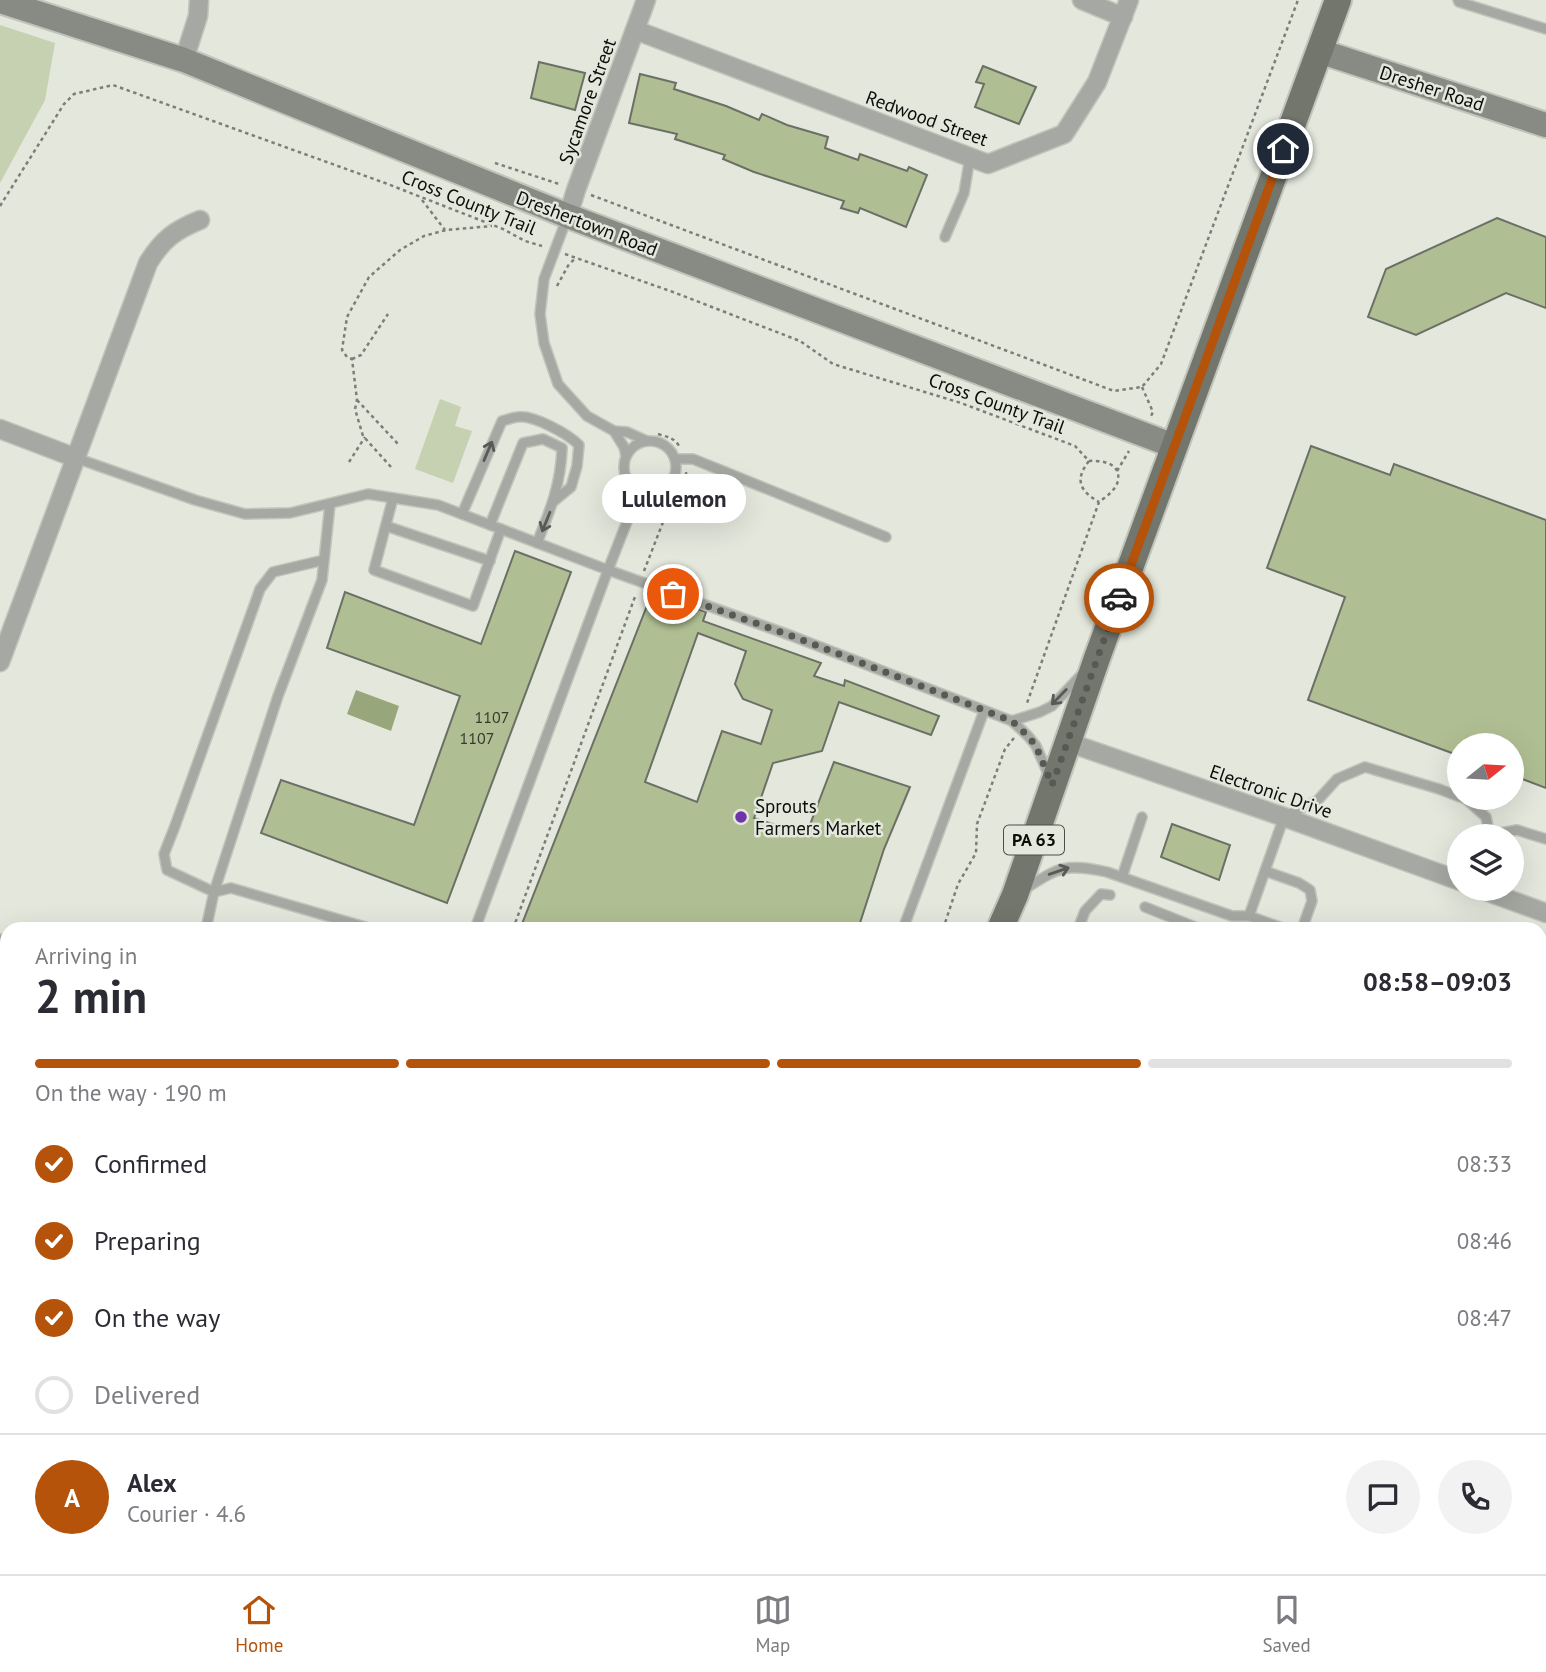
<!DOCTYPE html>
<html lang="en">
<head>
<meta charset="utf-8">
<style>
	:root { --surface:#fff; --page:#f2f2f3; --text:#2b2b33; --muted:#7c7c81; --line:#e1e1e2; --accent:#b45309 }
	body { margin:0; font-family:"PT Sans",sans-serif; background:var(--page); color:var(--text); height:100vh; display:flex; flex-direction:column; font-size:26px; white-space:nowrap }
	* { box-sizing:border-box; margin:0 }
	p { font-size:23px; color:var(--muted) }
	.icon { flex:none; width:38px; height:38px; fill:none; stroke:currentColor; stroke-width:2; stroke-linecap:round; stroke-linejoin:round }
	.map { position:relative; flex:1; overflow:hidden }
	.details { position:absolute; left:0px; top:922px; width:1547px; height:653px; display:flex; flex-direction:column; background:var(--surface); border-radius:21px 21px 0 0; box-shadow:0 7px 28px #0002 }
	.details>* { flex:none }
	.needle { width:46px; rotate:72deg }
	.buttons { position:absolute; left:1447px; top:733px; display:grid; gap:14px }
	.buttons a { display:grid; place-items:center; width:77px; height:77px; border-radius:50%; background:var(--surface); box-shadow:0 7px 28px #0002; font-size:35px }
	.pin { position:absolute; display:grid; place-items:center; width:60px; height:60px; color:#fff; margin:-30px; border:4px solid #fff; border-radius:50%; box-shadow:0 2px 7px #0007 }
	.courier { position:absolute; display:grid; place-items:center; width:70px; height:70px; margin:-35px; border:5px solid #b45309; border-radius:50%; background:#fff; color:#222; box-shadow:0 2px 9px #0007 }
	.bubble { position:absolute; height:49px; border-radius:24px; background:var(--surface); box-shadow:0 7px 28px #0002; font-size:23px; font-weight:800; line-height:49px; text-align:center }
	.headline em { font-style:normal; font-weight:800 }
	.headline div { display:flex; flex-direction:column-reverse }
	.headline { display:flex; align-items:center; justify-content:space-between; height:119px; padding:0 35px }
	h1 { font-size:46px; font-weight:800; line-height:52px }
	.bar { display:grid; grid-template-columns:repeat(4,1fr); gap:10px 7px; align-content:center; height:84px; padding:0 35px }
	.bar i { height:9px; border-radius:5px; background:var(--line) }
	.bar .on { background:var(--accent) }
	.bar p { grid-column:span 4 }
	.line { display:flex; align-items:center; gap:18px; padding:0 35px; border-top:2px solid var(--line) }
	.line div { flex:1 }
	.round { display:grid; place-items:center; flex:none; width:74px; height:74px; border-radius:37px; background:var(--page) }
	ol { padding:0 35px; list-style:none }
	li { display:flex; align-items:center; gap:21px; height:77px }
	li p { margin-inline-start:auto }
	li .icon { padding:7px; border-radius:50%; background:var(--accent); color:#fff; stroke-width:4 }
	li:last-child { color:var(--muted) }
	li i { width:38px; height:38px; border:4px solid var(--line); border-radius:50% }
	.dock { display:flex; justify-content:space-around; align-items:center; height:98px; border-top:2px solid var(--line); background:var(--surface); font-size:19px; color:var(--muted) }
	.dock a { display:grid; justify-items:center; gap:4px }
	.dock .on { color:var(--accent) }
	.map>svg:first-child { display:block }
	.green { fill:#c5d1b0 }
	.water { fill:#98a67b }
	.building { fill:#b0bf93; stroke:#6b6f65; stroke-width:2; fill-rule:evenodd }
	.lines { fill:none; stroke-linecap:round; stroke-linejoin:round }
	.lane-casing { stroke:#c0c4ba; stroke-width:12 }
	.street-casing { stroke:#c0c4ba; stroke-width:21 }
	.secondary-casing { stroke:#c0c4ba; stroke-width:28 }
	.primary-casing { stroke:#c0c4ba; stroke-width:30 }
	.path { stroke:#7c7f77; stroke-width:2.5; stroke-dasharray:3.5 3.5; stroke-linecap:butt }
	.lane { stroke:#a6a8a3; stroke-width:9 }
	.street { stroke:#a6a8a3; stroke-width:18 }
	.secondary { stroke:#888b84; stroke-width:24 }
	.primary { stroke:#72766d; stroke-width:26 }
	.oneway { stroke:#585a56 }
	.done { stroke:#575953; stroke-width:7; stroke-dasharray:0 12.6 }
	.route { stroke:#b45309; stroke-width:9 }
	.poi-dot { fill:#7034a9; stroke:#e3e7dc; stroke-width:2.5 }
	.labels { text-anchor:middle; stroke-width:5; stroke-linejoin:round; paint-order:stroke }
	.number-label { font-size:16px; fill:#343a2c }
	.shield { fill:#e3e7dc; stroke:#4c4e48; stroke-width:2 }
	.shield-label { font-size:18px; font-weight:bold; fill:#0b0d09 }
	.street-label { font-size:19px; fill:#0b0d09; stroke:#e3e7dc }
	.poi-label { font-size:19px; fill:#0b0d09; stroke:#e3e7dc; text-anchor:start }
</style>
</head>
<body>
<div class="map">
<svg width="1546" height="1574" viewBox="0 0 1546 1574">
	<rect width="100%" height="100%" fill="#e3e7dc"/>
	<g class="green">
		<polygon points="0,25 55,43 45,100 0,183"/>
		<polygon points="440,399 461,407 455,426 472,431 453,483 415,469"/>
	</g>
	<polygon class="water" points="356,690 399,706 391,731 347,714"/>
	<g class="building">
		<polygon points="539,62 585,73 575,110 531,98"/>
		<polygon points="983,66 1036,87 1019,124 975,107 984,84 976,82"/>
		<polygon points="640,74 676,83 674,89 726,106 759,120 762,114 787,125 828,137 825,148 858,160 860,154 907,171 909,167 927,175 906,227 860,208 858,213 841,208 844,201 754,172 723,159 725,155 675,139 677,134 629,123"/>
		<polygon points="1497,218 1546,237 1546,308 1506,293 1416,335 1368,317 1386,269"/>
		<polygon points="1311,446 1390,475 1394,464 1546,520 1546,788 1512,775 1512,746 1460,746 1460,756 1308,700 1345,597 1267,568"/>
		<polygon points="515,551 571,572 447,903 261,833 281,780 414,825 460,696 327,648 345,592 481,644"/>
		<path d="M652,593L706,612L703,621L821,663L814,676L844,686L845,680L939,716L931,735L839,702L822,751L773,763L754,818L806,835L834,762L910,787L884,849L858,929H520ZM698,633L746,651L735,684L743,699L772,710L761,744L722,731L697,802L645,782Z"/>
		<polygon points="1172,824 1230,845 1219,880 1161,857"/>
	</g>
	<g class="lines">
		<g class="lane-casing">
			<g id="lane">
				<polyline points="1458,0 1459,2 1546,29"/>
				<polyline points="567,218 544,279 540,314 544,343 558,384 587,416 614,431 627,432 647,441"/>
				<polyline points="945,237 964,193 970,157"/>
				<polyline points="614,431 624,447 626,456"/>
				<circle cx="650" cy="467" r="26"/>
				<polyline points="76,458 195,500 245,514 290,513 368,494 438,505 608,570 639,491"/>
				<polyline points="675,459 693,459 886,537"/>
				<polyline points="393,498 374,570 473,606 501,529"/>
				<path d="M462,514L502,421C507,420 513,417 518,417C534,415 568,434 579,445L577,466L571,487L554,501"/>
				<path d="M490,525L523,443L543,439L562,448C561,484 550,511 537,543"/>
				<polyline points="386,526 490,561"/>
				<polyline points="324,560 273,572 260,589 175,826 164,854 167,870 214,892 278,696 322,580 330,504"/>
				<polyline points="1012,721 1040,712 1052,706 1084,672"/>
				<polyline points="1463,798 1467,800 1486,817 1490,836"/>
				<polyline points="1490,835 1517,830 1546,839"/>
				<polyline points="1265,871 1299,883 1310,890 1312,901 1302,929"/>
				<polyline points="1122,877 1142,817"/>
				<path d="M1023,890C1060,867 1064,863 1107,872L1232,916H1249"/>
				<polyline points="1145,907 1200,929"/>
				<polyline points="206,929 214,892 231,888 372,929"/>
				<polyline points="475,929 608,570 792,636 1012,721 1028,736 1036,746 1050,778"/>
				<polyline points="903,929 984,711"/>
				<polyline points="1078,929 1085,911 1101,894 1110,895"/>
				<polyline points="1285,929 1249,916 1284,817 1318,800 1337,779 1365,767 1439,789 1460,797"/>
				<polyline points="1540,970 1546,959"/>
				<polyline points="0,1375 7,1376"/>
				<polyline points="1540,1484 1546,1486"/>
				<polyline points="1540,1544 1546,1547"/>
				<polyline points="345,1568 348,1574"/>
				<polyline points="1088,1568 1105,1574"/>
				<polyline points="1354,1568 1371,1574"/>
				<polyline points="1041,1574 1042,1571 1049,1568"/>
				<polyline points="1315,1574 1317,1568"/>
			</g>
		</g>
		<g class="street-casing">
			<g id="street">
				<polyline points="1082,0 1123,17"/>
				<polyline points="635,30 988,164 1064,134 1097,82 1129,0"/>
				<polyline points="184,60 198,16 199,0"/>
				<polyline points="568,216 576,190 646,0"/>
				<polyline points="0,429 76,458"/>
				<path d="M0,662L148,263C162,240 175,230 200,220"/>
				<polyline points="1067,742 1284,817 1460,881"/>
				<polyline points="1480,889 1546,913"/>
				<polyline points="0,944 7,943"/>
				<polyline points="1540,1309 1546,1311"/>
				<polyline points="1209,1568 1226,1574"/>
			</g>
		</g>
		<g class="secondary-casing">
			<g id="secondary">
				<polyline points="0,1 184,60 568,216 1174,446"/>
				<polyline points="1319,51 1546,125"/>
			</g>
		</g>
		<g class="primary-casing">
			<g id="primary">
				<polyline points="1000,929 1015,895 1097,658 1338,0"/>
				<polyline points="757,1574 759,1568"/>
			</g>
		</g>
		<g class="path">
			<polyline points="495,163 559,184"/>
			<polyline points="591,195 1114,391 1142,387 1161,364 1298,0"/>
			<polyline points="422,200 445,230"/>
			<polyline points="0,206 64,104 74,94 113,85 385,183 503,229 525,241 542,246"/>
			<path d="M565,254L673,292L800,341L833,364L961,403L1075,446L1089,461C1101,460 1121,463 1118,480C1117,489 1106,497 1099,502L1027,703"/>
			<polyline points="557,286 569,264 576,258"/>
			<polyline points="352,359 361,355 388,314"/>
			<polyline points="1142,387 1153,412 1151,416"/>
			<polyline points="357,400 398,444"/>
			<path d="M658,434C667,437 675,438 679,446"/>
			<path d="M1089,461C1074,480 1080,491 1099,502"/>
			<polyline points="349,462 365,437"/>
			<polyline points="391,467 363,436 355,409 357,400 352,359 347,357 342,350 347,317 369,277 400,250 424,236 446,230 492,226"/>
			<polyline points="1117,471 1129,451"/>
			<path d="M644,571L672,499C679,491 687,483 686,472"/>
			<polyline points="513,929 636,594"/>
			<polyline points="943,929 958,884 976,853 977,824 1005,749 1014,738"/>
			<polyline points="0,1525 6,1523 7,1521"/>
			<polyline points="146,1574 174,1568"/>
		</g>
		<use href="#lane" class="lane"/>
		<use href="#street" class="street"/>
		<use href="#secondary" class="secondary"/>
		<use href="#primary" class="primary"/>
	</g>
	<defs><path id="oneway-shaft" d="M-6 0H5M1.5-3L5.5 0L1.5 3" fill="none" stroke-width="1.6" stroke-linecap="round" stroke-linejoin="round" transform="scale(1.75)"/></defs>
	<g class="oneway">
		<use href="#oneway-shaft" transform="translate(488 451) rotate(-67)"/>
		<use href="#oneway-shaft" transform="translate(546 522) rotate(112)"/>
		<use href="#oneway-shaft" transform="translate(1059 697) rotate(134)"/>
		<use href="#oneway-shaft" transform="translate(1059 871) rotate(-19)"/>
	</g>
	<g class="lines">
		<polyline class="done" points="673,594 792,636 1012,721 1028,736 1036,746 1052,785 1119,598"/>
		<polyline class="route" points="1119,598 1283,149"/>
	</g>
	<circle class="poi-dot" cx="741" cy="817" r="7"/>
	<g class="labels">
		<g class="number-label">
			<text x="492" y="723">1107</text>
			<text x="477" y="744">1107</text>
		</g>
		<rect class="shield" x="1004" y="825.5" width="60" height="29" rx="5"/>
		<g class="shield-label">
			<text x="1034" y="846">PA 63</text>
		</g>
		<g class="street-label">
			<text transform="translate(1432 88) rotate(18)" y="7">Dresher Road</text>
			<text transform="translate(587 101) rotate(-70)" y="7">Sycamore Street</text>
			<text transform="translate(927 118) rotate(20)" y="7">Redwood Street</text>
			<text transform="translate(469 202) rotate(22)" y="7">Cross County Trail</text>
			<text transform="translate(587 223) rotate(21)" y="7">Dreshertown Road</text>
			<text transform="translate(997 403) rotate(20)" y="7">Cross County Trail</text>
			<text transform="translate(1271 791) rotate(19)" y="7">Electronic Drive</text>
		</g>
		<g class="poi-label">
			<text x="755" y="813">Sprouts<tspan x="755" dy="22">Farmers Market</tspan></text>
		</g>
	</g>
</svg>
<div class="buttons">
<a><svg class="needle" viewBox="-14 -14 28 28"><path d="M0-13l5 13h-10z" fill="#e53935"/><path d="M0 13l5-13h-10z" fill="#7c7c81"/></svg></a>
<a><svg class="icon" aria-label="layers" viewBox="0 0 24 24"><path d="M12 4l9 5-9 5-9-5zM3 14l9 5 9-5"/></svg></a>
</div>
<div class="pin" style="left:673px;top:594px;background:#ea580c"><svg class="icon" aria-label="bag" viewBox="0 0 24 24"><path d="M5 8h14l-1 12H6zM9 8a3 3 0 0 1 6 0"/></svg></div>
<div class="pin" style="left:1283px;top:149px;background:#1f2937"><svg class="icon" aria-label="home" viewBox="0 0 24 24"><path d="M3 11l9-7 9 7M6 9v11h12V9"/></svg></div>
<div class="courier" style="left:1119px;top:598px"><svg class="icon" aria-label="car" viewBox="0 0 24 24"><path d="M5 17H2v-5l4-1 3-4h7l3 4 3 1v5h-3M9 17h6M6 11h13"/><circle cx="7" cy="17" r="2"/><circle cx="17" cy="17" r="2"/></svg></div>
<div class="bubble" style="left:602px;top:474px;width:144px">Lululemon</div>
<section class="details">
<div class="headline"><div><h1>2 min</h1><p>Arriving in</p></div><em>08:58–09:03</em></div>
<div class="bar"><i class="on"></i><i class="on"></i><i class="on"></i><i></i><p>On the way · 190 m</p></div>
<ol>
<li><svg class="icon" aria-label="check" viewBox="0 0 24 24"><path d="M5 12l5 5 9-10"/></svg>Confirmed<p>08:33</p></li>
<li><svg class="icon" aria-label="check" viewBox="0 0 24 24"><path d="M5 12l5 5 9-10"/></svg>Preparing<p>08:46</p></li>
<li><svg class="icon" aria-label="check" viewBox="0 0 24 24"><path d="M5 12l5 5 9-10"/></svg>On the way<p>08:47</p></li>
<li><i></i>Delivered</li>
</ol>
<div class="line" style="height:126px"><b class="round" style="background:var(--accent);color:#fff">A</b><div><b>Alex</b><p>Courier · 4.6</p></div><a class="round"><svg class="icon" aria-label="chat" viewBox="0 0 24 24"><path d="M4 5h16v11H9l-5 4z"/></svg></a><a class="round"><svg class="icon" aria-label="phone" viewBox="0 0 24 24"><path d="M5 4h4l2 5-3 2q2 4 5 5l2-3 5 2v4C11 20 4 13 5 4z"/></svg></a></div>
</section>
</div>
<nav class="dock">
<a class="on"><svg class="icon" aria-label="home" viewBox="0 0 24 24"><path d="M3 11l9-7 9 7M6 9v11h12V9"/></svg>Home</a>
<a><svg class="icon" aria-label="map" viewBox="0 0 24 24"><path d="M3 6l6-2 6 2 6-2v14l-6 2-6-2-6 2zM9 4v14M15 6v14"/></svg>Map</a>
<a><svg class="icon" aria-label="saved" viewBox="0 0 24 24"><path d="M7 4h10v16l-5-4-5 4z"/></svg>Saved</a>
</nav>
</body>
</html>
